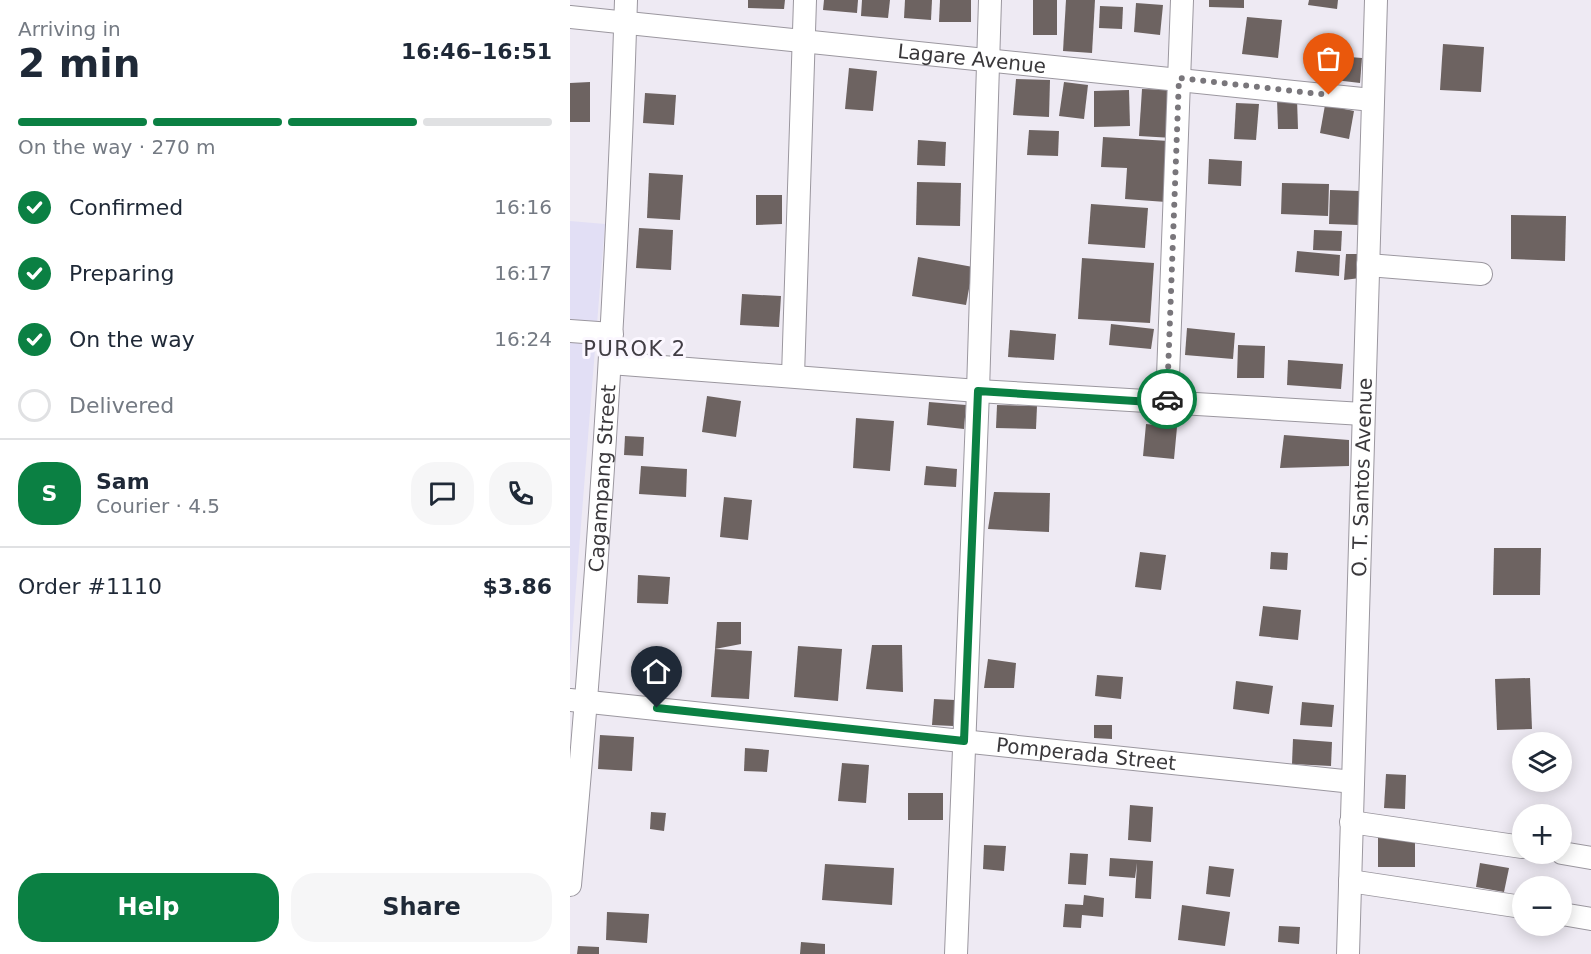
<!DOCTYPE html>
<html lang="en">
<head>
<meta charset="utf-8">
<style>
	:root { --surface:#fff; --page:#f6f6f7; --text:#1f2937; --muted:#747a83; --line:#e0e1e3; --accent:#0b8043 }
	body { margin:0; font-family:"DejaVu Sans",sans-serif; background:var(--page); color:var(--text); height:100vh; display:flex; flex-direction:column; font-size:22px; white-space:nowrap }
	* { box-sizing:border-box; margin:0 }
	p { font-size:20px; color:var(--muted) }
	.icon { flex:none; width:33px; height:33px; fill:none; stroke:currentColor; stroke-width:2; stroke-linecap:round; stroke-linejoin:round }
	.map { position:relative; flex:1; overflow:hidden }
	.side { display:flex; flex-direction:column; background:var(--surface); width:570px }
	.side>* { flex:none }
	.tools { position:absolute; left:942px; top:732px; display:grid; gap:12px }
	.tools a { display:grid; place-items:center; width:60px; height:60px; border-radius:50%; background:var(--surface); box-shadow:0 3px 15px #0003; font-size:30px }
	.pin { position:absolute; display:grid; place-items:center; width:51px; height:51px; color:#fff; margin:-62px -26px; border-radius:50% 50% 50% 0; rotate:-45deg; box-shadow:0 0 6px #0007 }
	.pin .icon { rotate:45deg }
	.courier { position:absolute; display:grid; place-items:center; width:60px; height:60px; margin:-30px; border:4px solid #0b8043; border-radius:50%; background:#fff; color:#222; box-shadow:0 2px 8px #0007 }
	.headline em { font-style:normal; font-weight:800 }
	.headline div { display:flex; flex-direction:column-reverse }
	.headline { display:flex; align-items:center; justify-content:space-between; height:102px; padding:0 18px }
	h1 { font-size:39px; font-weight:800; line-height:45px }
	.bar { display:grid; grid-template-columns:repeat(4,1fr); gap:9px 6px; align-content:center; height:72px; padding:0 18px }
	.bar i { height:8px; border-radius:4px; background:var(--line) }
	.bar .active { background:var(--accent) }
	.bar p { grid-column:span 4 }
	.line { display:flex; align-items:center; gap:15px; padding:0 18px; border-top:2px solid var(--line) }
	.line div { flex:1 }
	.round { display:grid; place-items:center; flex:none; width:63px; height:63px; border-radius:24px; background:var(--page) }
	ol { padding:0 18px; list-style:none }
	li { display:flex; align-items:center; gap:18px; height:66px }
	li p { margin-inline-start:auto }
	li .icon { padding:6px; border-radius:50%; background:var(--accent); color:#fff; stroke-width:4 }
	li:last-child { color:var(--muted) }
	li i { width:33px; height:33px; border:3px solid var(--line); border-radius:50% }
	.button { display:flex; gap:12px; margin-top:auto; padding:12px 18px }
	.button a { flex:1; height:69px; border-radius:24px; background:var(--accent); color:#fff; font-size:24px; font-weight:800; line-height:69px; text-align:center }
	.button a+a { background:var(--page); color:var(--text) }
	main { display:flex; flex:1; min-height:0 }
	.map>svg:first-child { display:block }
	.commercial { fill:#e2dff5 }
	.building { fill:#6d6361 }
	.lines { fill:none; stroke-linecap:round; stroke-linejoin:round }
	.minor-casing { stroke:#9b979f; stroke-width:24 }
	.minor { stroke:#fff; stroke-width:22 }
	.done { stroke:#79767b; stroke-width:6; stroke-dasharray:0 10.8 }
	.route { stroke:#0b8043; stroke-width:8 }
	.labels { text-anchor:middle; stroke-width:6; stroke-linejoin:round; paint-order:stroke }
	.street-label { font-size:20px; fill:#3a383b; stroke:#fbf7ff }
	.neighbourhood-label { font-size:21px; letter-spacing:1.5px; fill:#413d44; stroke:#fbf7ff }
</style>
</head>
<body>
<main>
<section class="side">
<div class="headline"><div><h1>2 min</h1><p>Arriving in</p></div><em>16:46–16:51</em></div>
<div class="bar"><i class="active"></i><i class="active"></i><i class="active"></i><i></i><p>On the way · 270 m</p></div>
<ol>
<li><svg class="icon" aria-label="check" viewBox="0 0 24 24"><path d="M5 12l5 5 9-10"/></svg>Confirmed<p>16:16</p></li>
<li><svg class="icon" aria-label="check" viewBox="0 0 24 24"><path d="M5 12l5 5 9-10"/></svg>Preparing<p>16:17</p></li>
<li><svg class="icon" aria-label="check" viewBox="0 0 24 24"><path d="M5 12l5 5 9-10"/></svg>On the way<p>16:24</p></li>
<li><i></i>Delivered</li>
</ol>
<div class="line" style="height:108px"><b class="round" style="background:var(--accent);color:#fff">S</b><div><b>Sam</b><p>Courier · 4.5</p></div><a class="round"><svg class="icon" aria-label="chat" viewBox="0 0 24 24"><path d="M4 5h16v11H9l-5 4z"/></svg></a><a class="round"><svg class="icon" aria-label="phone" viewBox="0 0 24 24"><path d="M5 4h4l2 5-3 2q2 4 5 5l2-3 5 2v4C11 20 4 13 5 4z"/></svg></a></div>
<div class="line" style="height:78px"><div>Order #1110</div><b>$3.86</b></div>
<div class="button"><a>Help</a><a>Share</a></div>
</section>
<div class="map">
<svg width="1021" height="954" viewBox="0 0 1021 954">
	<rect width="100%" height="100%" fill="#eeeaf3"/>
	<polygon class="commercial" points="0,221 35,224 0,663"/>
	<g class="building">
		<polygon points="178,0 215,0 214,9 178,8"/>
		<polygon points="254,0 288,0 287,13 253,10"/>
		<polygon points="292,0 320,0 318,18 291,16"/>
		<polygon points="335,0 362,0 361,20 334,18"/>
		<polygon points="370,0 401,0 401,22 369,22"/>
		<rect x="463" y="0" width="24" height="35"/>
		<polygon points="496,0 525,0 522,53 493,51"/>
		<polygon points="639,0 674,0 674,8 639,7"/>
		<polygon points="739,0 768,0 767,9 738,5"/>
		<polygon points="566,3 593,5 590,35 564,32"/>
		<polygon points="530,6 553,7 552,29 529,28"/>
		<polygon points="677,17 712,20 708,58 672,54"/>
		<polygon points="873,44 914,47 911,92 870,90"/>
		<polygon points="767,56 792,58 790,83 765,80"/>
		<polygon points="279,68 307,71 303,111 275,109"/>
		<polygon points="446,79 480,80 479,117 443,115"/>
		<polygon points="20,82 20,122 0,122 0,83"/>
		<polygon points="494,82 518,85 514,119 489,116"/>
		<polygon points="572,89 605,90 603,138 569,136"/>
		<polygon points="559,90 560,126 524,127 524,91"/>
		<polygon points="75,93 106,95 104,125 73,123"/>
		<polygon points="707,99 727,99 728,129 708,129"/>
		<polygon points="666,103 689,104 686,140 664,139"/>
		<polygon points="755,105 784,111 779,139 750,133"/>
		<polygon points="459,130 489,131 488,156 457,155"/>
		<polygon points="533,137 599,141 596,202 555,199 557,168 531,167"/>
		<polygon points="348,140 376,142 375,166 347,165"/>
		<polygon points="639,159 672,161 671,186 638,184"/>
		<polygon points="79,173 113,175 110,220 77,218"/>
		<polygon points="347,182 391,183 390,226 346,225"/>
		<polygon points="712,183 759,184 758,216 711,214"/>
		<polygon points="760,190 790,191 789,225 759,224"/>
		<polygon points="186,195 212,195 212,224 186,225"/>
		<polygon points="521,204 578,208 575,248 518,244"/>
		<polygon points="941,215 996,216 995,261 941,259"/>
		<polygon points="69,228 103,230 101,270 66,268"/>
		<polygon points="744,230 772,231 771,251 743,250"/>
		<polygon points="727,251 770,255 769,276 725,272"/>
		<polygon points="776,254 787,254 790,278 774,280"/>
		<polygon points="348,257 403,267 396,305 342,296"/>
		<polygon points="512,258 584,263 580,323 508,319"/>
		<polygon points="172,294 211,296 209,327 170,325"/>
		<polygon points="541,324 584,329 581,349 539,345"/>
		<polygon points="617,328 665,333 663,359 615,355"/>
		<polygon points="440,330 486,334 484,360 438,357"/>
		<polygon points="668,345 695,346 694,378 667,378"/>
		<polygon points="718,360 773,364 771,389 717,385"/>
		<polygon points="137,396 171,401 166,437 132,432"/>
		<polygon points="359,402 396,405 394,429 357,425"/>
		<polygon points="427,405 467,406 466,429 426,428"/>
		<polygon points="286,418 324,421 320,471 283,468"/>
		<polygon points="576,424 607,427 604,459 573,456"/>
		<polygon points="714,435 779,440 779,466 710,468"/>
		<polygon points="55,436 74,437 73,456 54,455"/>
		<polygon points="71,466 117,469 116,497 69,494"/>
		<polygon points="356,466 387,469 386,487 354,485"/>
		<polygon points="424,492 480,493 479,532 418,529"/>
		<polygon points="154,497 182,500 178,540 150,537"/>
		<polygon points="924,548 971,548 970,595 923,595"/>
		<polygon points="570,552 596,555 591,590 565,587"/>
		<polygon points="701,552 718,553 717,570 700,569"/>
		<polygon points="68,575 100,577 98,604 67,603"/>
		<polygon points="693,606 731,610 728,640 689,636"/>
		<polygon points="147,622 171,622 171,644 145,649"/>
		<polygon points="302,645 332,645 333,692 296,689"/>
		<polygon points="228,646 272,649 268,701 224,697"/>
		<polygon points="145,649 182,651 179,699 141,697"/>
		<polygon points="418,659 446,663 444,688 414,688"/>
		<polygon points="527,675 553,677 551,699 525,696"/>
		<polygon points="960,678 962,729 927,730 925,679"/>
		<polygon points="666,681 703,686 699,714 663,709"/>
		<polygon points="364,699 385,700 383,726 362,725"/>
		<polygon points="732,702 764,705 762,727 730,725"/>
		<polygon points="524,725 542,725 542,739 524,738"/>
		<polygon points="30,735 64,737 62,771 28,769"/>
		<polygon points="723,739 762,742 761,766 722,764"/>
		<polygon points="175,748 199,750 197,772 174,771"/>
		<polygon points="272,763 299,765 296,803 268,801"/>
		<polygon points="816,774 836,775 835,809 814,808"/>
		<rect x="338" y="793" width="35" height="27"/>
		<polygon points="560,805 583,807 581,842 558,840"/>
		<polygon points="81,812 96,813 94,831 80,829"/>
		<rect x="808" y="836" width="37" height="31"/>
		<polygon points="414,845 436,846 434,871 413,869"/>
		<polygon points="500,853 518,854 516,885 498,884"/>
		<polygon points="540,858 583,861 581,899 565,898 567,863 565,878 539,876"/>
		<polygon points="910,863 939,868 934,892 906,887"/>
		<polygon points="255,864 324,868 322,905 252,900"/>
		<polygon points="639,866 664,869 660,897 636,894"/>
		<polygon points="514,895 534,898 533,917 512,915 511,928 493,927 495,904 513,905"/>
		<polygon points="612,905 660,912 655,946 608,940"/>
		<polygon points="37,912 79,914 77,943 36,940"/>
		<polygon points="709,926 730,927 729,944 708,942"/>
		<polygon points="231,942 255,944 255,954 230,954"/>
		<polygon points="8,946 29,947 29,954 7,954"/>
	</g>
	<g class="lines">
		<g class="minor-casing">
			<g id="minor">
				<path id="s1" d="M0,17L802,100"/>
				<polyline points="798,265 911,274"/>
				<polyline points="0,331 42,334"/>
				<polyline points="40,363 408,391 793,414"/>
				<polyline points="223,376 235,0"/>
				<polyline points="597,403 612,0"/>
				<path id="s2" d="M0,700L783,782"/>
				<polyline points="781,822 952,847"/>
				<polyline points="992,853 1021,858"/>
				<polyline points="780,881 952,907"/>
				<path id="s3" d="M0,885C27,590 47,295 56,0"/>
				<polyline points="992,914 1021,919"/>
				<polyline points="386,954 408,391 420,0"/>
				<path id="s4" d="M778,954L806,0"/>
			</g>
		</g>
		<use href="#minor" class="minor"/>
	</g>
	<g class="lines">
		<polyline class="done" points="597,399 609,78 759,95"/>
		<polyline class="route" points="87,708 394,741 408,391 597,403 597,399"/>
	</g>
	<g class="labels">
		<g class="street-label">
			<text dy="7" stroke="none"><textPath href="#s1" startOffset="404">Lagare Avenue</textPath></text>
			<text dy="7" stroke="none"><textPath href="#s4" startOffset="477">O. T. Santos Avenue</textPath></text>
			<text dy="7" stroke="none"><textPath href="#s3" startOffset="408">Cagampang Street</textPath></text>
			<text dy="7" stroke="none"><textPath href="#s2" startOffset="519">Pomperada Street</textPath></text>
		</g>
		<g class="neighbourhood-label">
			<text x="65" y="356">PUROK 2</text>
		</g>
	</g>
</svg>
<div class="tools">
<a><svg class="icon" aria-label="layers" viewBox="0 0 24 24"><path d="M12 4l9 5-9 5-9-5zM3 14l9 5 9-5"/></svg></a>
<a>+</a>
<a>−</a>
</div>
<div class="pin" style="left:759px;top:95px;background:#ea580c"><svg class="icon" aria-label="bag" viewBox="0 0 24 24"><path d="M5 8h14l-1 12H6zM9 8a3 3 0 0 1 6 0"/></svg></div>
<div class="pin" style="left:87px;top:708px;background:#1f2937"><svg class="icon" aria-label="home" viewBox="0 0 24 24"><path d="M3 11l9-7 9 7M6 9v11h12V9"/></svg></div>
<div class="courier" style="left:597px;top:399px"><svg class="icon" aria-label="car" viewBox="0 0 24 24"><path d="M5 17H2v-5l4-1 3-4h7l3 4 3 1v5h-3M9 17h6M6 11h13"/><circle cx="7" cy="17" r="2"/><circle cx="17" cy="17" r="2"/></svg></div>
</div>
</main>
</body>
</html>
